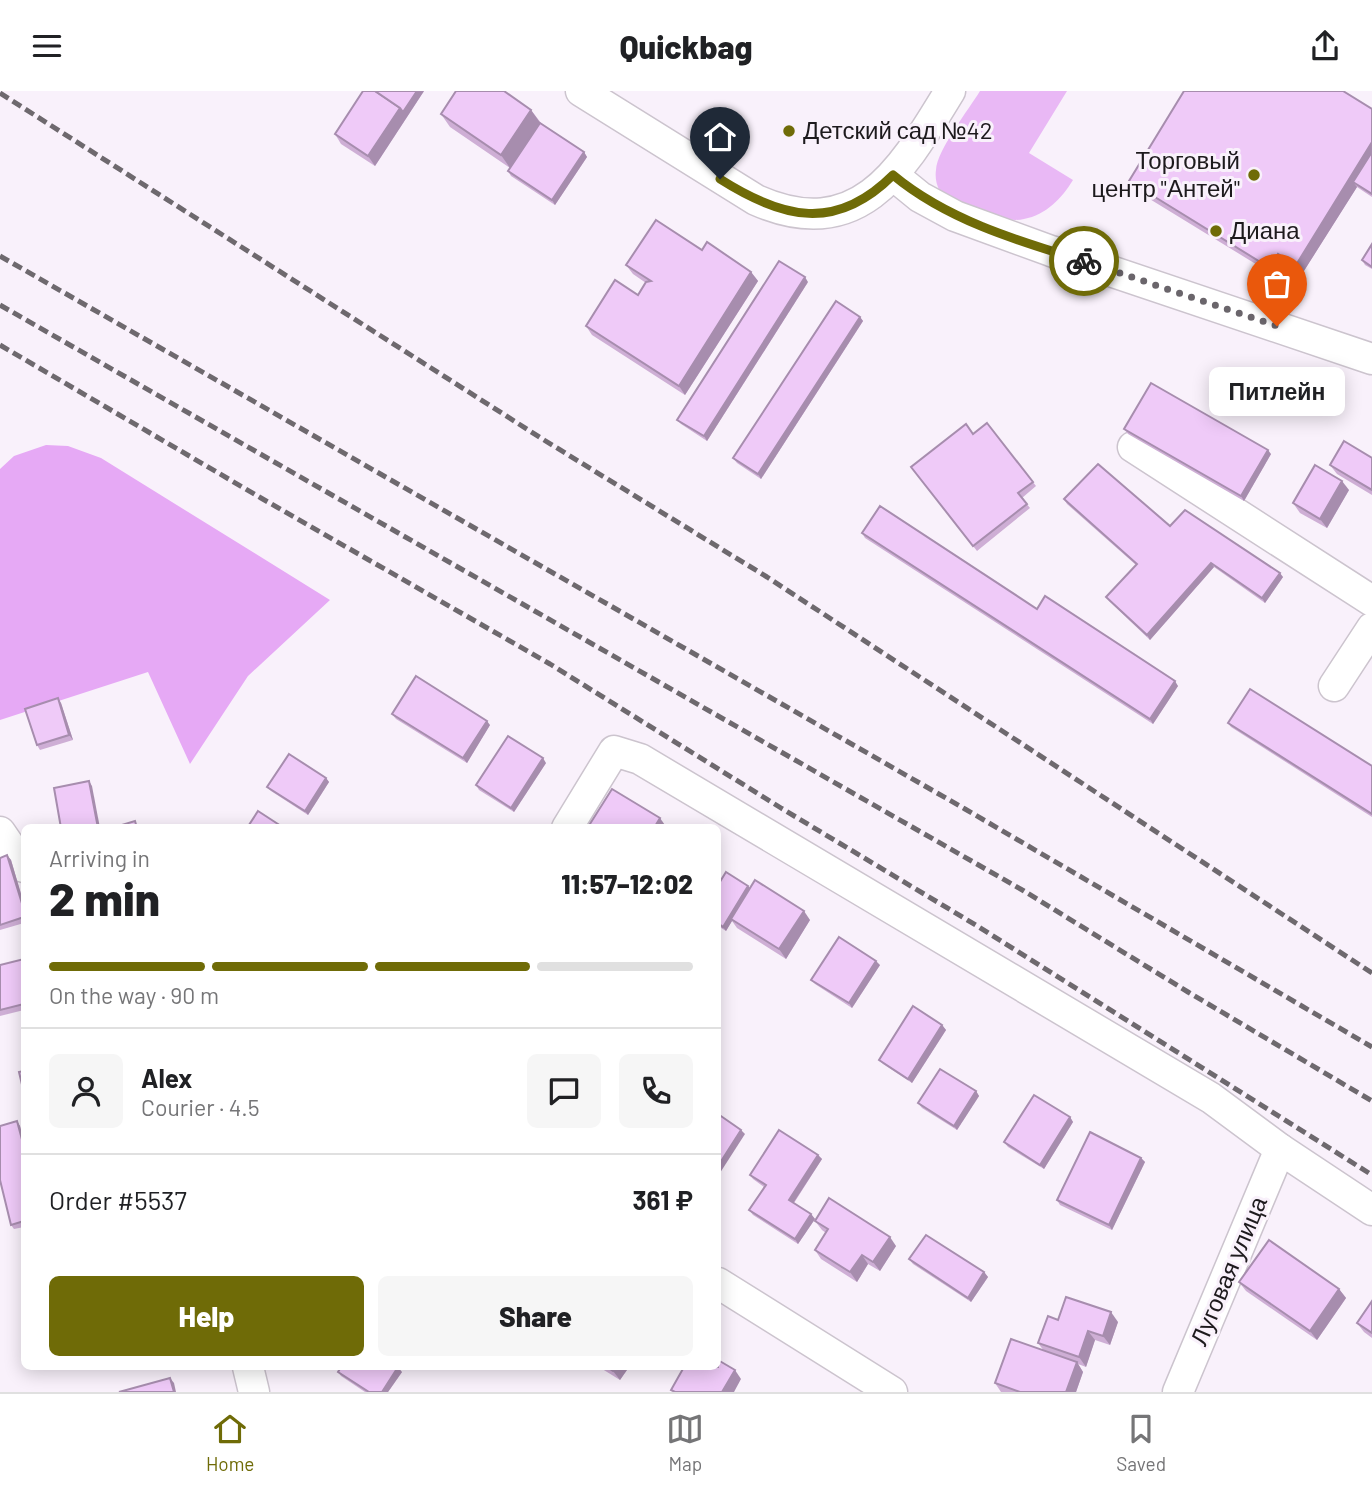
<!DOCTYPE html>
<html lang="en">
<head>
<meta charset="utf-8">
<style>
	:root { --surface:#fff; --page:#f6f6f6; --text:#202124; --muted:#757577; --line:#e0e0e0; --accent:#6f6b07 }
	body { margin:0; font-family:Barlow,sans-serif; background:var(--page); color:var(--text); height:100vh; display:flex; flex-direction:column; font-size:26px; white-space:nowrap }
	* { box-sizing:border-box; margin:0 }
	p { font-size:23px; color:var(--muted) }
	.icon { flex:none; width:38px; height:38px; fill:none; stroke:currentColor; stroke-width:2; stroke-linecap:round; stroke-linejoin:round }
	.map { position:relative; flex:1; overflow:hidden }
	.details { position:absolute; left:21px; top:733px; width:700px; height:546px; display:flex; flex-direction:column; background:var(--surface); border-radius:10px; box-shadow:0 4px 18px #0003 }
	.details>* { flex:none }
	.pin { position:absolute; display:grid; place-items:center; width:60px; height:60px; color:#fff; margin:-72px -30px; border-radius:50% 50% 50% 0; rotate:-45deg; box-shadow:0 0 7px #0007 }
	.pin .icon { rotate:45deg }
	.courier { position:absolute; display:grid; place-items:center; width:70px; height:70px; margin:-35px; border:5px solid #6f6b07; border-radius:50%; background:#fff; color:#222; box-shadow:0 2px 9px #0007 }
	.bubble { position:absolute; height:49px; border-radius:10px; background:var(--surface); box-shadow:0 4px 18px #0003; font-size:23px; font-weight:800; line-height:49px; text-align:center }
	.headline em { font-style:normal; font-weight:800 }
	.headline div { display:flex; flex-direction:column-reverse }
	.headline { display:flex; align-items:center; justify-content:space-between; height:119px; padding:0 28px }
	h1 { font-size:46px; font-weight:800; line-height:52px }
	.bar { display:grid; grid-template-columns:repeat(4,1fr); gap:10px 7px; align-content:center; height:84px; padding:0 28px }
	.bar i { height:9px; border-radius:5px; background:var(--line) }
	.bar .selected { background:var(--accent) }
	.bar p { grid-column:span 4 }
	.line { display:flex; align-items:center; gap:18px; padding:0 28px; border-top:2px solid var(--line) }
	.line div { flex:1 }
	.round { display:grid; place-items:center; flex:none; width:74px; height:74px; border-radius:10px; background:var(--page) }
	.button { display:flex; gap:14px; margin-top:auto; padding:14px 28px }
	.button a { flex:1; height:80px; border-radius:10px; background:var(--accent); color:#fff; font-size:28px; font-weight:800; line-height:80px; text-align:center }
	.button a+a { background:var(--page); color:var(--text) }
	header { display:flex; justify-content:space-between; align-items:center; height:91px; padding:0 28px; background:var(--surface); font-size:32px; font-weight:800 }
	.tab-bar { display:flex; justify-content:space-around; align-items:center; height:98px; border-top:2px solid var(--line); background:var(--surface); font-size:19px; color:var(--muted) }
	.tab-bar a { display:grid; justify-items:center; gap:4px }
	.tab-bar .selected { color:var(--accent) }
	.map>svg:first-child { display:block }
	.green { fill:#e9b8f5 }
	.forest { fill:#e6a9f5 }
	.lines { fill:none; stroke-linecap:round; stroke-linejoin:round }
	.minor-casing { stroke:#ccc4ce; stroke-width:33 }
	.minor { stroke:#fff; stroke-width:30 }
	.rail { stroke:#6e696e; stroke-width:5; stroke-dasharray:10 5; stroke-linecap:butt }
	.wall { fill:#ceaed5 }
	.shaded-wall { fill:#a78dae }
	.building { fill:#efcaf8; stroke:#a78dae; stroke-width:2 }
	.done { stroke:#6a656b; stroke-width:7; stroke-dasharray:0 12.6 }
	.route { stroke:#6f6b07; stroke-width:9 }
	.poi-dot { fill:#6f6b07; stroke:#f9f1fb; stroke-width:2.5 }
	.labels { text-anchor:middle; stroke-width:6; stroke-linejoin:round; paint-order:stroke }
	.poi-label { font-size:24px; fill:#1d1a1d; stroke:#f9f1fb; text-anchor:start }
	.street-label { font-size:24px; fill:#1d1a1d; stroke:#f9f1fb }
</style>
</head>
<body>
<header><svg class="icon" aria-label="menu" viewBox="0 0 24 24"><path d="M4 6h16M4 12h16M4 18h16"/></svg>Quickbag<svg class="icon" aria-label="share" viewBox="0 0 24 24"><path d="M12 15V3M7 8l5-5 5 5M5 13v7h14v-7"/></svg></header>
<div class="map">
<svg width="1372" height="1301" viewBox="0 0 1372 1301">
	<rect width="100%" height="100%" fill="#f9f1fb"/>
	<path class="green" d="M980,0H1067L1029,62L1073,89C1062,107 1046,124 1024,128C1004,133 952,116 940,100C936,94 935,85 936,79C937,59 969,18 980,0Z"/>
	<polygon class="forest" points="46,354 68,355 101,367 330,509 248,585 190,673 148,581 0,629 0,378 14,365"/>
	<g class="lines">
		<g class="minor-casing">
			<g id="minor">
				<path d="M581,0L756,109C860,155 903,77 950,0"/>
				<polyline points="893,84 920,106 955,125 1051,160 1372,268"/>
				<polyline points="1133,356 1372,510"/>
				<polyline points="1334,595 1372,537"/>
				<polyline points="567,737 614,660 640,668 1211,1007 1280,1058 1372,1119"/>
				<polyline points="0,741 24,776"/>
				<polyline points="718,1192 892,1301"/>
				<polyline points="248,1276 254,1301"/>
				<polyline points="1178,1301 1280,1058"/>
			</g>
		</g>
		<use href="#minor" class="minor"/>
		<g class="rail">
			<polyline points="0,2 544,349 767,486 1372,882"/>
			<polyline points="0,165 965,718 1372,956"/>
			<polyline points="0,214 1024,800 1188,901 1372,1010"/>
			<polyline points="0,254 261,407 550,573 781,717 979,836 1372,1084"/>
		</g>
	</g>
	<g class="wall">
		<polygon points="424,0 375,75 341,53 335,43"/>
		<polygon points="1372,18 1372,106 1357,96 1302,183 1285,173 1277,186 1135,99 1129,90"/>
		<polygon points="531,19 541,32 584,61 587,66 555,114 511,85 508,80 510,77 450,36 441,23"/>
		<polygon points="1372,153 1372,178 1365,174 1362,169"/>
		<polygon points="702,159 751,181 758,190 685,304 592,244 586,235 638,204 646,192 633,183 626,174"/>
		<polygon points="808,191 707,350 681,333 677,329"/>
		<polygon points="860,226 863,230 761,388 737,372 733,367"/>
		<polygon points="987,332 1036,395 1022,407 1030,417 977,460 911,376 973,343"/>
		<polygon points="1124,338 1271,363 1244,410 1128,343"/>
		<polygon points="1372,367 1372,404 1337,383 1330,374"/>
		<polygon points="1349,399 1327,437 1300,422 1293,412"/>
		<polygon points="1064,408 1170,435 1283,486 1265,512 1214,476 1150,549 1110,511 1106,506 1136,474 1067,413"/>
		<polygon points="862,442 1037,518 1178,595 1153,633 865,447"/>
		<polygon points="61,612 73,649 40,659 37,654"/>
		<polygon points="392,623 490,634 467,672 396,628"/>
		<polygon points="1228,632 1372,675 1372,726 1231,636"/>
		<polygon points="546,672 514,721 479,699 476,694"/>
		<polygon points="326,687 329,691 308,724 271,700 267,696"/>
		<polygon points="7,764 11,769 24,813 24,832 0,839 0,767"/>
		<polygon points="718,794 748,795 750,797 810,829 786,868 737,837 732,830 726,840 718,835"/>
		<polygon points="24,868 24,919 0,925 0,874"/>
		<polygon points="880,874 852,917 815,893 811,889"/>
		<polygon points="942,934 946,939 912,992 883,973 879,969"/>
		<polygon points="976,1000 979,1005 957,1039 922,1017 918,1012"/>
		<polygon points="1070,1026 1073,1031 1044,1078 1008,1056 1004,1051"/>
		<polygon points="17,1030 20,1035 24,1051 24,1136 14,1138 11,1134"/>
		<polygon points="818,1064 822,1068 794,1112 811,1123 815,1128 798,1153 753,1124 749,1119 764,1096 753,1088 750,1084"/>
		<polygon points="1141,1067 1145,1071 1112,1139 1060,1114 1057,1109"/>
		<polygon points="815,1130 896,1155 880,1180 868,1173 857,1191 821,1168 815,1159 826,1142 822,1139"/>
		<polygon points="909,1168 984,1181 988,1186 971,1211 913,1173"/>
		<polygon points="1239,1191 1339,1198 1346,1207 1317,1249 1246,1200"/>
		<polygon points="1372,1210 1372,1247 1364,1241 1357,1232"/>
		<polygon points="1058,1229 1118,1231 1110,1254 1095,1249 1086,1276 1078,1273 1083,1281 1076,1301 1001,1301 995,1292 1044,1260 1038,1252"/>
		<polygon points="599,1276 629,1276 620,1289"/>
		<polygon points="338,1281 402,1281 388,1301 365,1301 341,1285"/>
	</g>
	<g class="shaded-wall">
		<polygon points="417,0 424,0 375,75 368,65 400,17"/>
		<polygon points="531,19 541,33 510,77 501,64"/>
		<polygon points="1372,51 1372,71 1353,91 1357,96 1302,183 1296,174"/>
		<polygon points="584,61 587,66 555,114 552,109"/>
		<polygon points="1278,163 1285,173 1277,186 1270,177"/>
		<polygon points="751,181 758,190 685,304 679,295"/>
		<polygon points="805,186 808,191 707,350 704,345"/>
		<polygon points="860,226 863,230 761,388 758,383"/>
		<polygon points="1268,359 1271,363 1244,410 1241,405"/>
		<polygon points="1342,390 1349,399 1327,437 1320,428"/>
		<polygon points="1211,472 1214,476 1150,549 1147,544"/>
		<polygon points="1280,482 1283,486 1265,512 1262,507"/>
		<polygon points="1175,590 1178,595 1153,633 1150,628"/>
		<polygon points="58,607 61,612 73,649 69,644"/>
		<polygon points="487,630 490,634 467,672 463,667"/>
		<polygon points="543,667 546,672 514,721 511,717"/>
		<polygon points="326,687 329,691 308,724 305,720"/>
		<polygon points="89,690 92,695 100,737 98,737"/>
		<polygon points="660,727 667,737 654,737"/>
		<polygon points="7,764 11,769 24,813 24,819"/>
		<polygon points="748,795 751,799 731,828 732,830 726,840 723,836"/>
		<polygon points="804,820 810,829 786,868 779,858"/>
		<polygon points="876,870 880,874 852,917 849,912"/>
		<polygon points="942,934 946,939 912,992 908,988"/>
		<polygon points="976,1000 979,1005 957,1039 954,1035"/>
		<polygon points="1070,1026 1073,1031 1044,1078 1040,1074"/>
		<polygon points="17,1030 20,1035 24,1051 24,1058"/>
		<polygon points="741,1039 745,1043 718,1085 718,1075"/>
		<polygon points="818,1064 822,1068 792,1114 789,1109"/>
		<polygon points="1141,1067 1145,1071 1112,1139 1109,1134"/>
		<polygon points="811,1123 815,1128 798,1153 795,1148"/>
		<polygon points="890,1146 896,1155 880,1180 873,1171"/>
		<polygon points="862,1164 868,1173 857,1191 850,1181"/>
		<polygon points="984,1181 988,1186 971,1211 968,1207"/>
		<polygon points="1339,1198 1346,1207 1317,1249 1310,1240"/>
		<polygon points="1111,1221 1118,1231 1110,1254 1103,1245"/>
		<polygon points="1088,1240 1095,1249 1086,1276 1079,1266"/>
		<polygon points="1077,1271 1083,1281 1076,1301 1066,1301"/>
		<polygon points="398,1276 402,1281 388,1301 382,1301"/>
		<polygon points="616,1276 629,1276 620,1289 613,1280"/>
		<polygon points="735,1279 741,1288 734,1301 722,1301"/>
		<polygon points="170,1287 174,1292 176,1301 174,1301"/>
	</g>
	<g class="building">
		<polygon points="363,0 375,0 400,17 368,65 335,43"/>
		<polygon points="375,0 417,0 403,21 400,17"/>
		<polygon points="456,0 504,0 531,19 501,64 441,23"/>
		<polygon points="1184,0 1343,0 1372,18 1372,51 1296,174 1278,163 1270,177 1129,90"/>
		<polygon points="540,32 584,61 552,109 508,80"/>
		<polygon points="1372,61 1372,103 1353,91"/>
		<polygon points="656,129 702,159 707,151 751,181 679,295 586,235 615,189 638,204 646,191 651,190 626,174"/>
		<polygon points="1372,153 1372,176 1362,169"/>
		<polygon points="779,170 805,186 704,345 677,329"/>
		<polygon points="836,210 860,226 758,383 733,367"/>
		<polygon points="1151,292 1268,359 1241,405 1124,338"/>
		<polygon points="987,332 1033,391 1018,402 1027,413 973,455 911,376 966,333 973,343"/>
		<polygon points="1344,350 1372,367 1372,399 1330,374"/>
		<polygon points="1098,373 1170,435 1185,419 1280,482 1262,507 1211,472 1147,544 1106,506 1137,473 1064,408"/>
		<polygon points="1315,374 1342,390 1320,428 1293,412"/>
		<polygon points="880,415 1037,518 1045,505 1175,590 1150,628 862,442"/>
		<polygon points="416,585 487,630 463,667 392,623"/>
		<polygon points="1250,598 1372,675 1372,723 1228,632"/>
		<polygon points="58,607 69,644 37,654 25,618"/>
		<polygon points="508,645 543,667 511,717 476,694"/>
		<polygon points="289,663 326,687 305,720 267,696"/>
		<polygon points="89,690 98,737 61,737 54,697"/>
		<polygon points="612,698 660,727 654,737 588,736"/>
		<polygon points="258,720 284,737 247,737"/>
		<polygon points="135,730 137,737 112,737"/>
		<polygon points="7,764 24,819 24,826 0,834 0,767"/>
		<polygon points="726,781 748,795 723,836 718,832 718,794"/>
		<polygon points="755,789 804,820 779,858 731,828"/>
		<polygon points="839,846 876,870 849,912 811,889"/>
		<polygon points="24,868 24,913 0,919 0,874"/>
		<polygon points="913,915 942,934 908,988 879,969"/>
		<polygon points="940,978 976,1000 954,1035 918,1012"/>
		<polygon points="24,980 24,1002 19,981"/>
		<polygon points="1034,1004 1070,1026 1040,1074 1004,1051"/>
		<polygon points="718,1023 741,1039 718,1075"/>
		<polygon points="17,1030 24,1056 24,1130 11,1134 0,1089 0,1035"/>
		<polygon points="779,1039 818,1064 789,1109 811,1123 795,1148 749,1119 766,1094 750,1084"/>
		<polygon points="1090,1041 1141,1067 1109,1134 1057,1109"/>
		<polygon points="829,1107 890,1146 873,1171 862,1164 850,1181 815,1159 828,1138 815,1130"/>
		<polygon points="926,1144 984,1181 968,1207 909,1168"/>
		<polygon points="1269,1149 1339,1198 1310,1240 1239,1191"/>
		<polygon points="1066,1206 1111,1221 1103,1245 1088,1240 1079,1266 1038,1252 1048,1225 1058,1229"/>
		<polygon points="1372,1210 1372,1242 1357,1232"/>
		<polygon points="1011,1248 1077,1271 1066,1301 1020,1301 995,1292"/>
		<polygon points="718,1269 735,1279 722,1301 675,1301 671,1299 684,1276 718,1276"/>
		<polygon points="341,1276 398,1276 382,1301 369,1301 338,1281"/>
		<polygon points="607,1276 616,1276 613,1280"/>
		<polygon points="170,1287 174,1301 119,1301"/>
	</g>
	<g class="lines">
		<polyline class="done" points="1084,170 1277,235"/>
		<path class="route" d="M720,88C783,128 836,141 893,84C947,129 1018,150 1084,170"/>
	</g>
	<g class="poi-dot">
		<circle cx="789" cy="40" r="7"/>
		<circle cx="1254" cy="84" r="7"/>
		<circle cx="1216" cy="140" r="7"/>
	</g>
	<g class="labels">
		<g class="poi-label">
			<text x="803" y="48">Детский сад №42</text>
			<text x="1240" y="78" text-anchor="end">Торговый<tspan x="1240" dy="28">центр "Антей"</tspan></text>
			<text x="1230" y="148">Диана</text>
		</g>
		<g class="street-label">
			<text transform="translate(1229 1180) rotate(-67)" y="8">Луговая улица</text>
		</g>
	</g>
</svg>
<div class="pin" style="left:1277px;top:235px;background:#ea580c"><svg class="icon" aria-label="bag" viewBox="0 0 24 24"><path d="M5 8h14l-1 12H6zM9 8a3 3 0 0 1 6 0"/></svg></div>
<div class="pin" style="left:720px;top:88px;background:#1f2937"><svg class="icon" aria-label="home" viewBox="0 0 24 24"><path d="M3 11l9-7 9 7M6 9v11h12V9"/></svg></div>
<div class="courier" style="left:1084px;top:170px"><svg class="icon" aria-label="bike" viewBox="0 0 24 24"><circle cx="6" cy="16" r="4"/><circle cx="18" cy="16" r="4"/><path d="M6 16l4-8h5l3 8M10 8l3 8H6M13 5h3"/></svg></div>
<div class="bubble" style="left:1209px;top:276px;width:136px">Питлейн</div>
<section class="details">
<div class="headline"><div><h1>2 min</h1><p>Arriving in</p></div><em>11:57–12:02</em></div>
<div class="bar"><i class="selected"></i><i class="selected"></i><i class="selected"></i><i></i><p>On the way · 90 m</p></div>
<div class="line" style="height:126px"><a class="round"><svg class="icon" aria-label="person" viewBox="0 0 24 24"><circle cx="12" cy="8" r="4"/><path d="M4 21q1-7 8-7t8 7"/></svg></a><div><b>Alex</b><p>Courier · 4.5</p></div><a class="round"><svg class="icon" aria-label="chat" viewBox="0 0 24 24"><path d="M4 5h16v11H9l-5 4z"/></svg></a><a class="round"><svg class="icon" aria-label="phone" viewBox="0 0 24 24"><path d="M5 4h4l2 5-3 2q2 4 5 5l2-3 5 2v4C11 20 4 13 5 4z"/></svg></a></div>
<div class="line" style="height:91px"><div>Order #5537</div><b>361 ₽</b></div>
<div class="button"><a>Help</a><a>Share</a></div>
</section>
</div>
<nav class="tab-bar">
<a class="selected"><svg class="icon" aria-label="home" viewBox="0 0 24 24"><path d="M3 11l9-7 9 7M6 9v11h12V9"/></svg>Home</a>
<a><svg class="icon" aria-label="map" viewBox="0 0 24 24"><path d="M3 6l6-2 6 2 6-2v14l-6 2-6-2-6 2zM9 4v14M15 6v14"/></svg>Map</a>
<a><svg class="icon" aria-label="saved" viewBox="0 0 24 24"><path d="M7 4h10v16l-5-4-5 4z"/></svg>Saved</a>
</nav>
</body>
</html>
